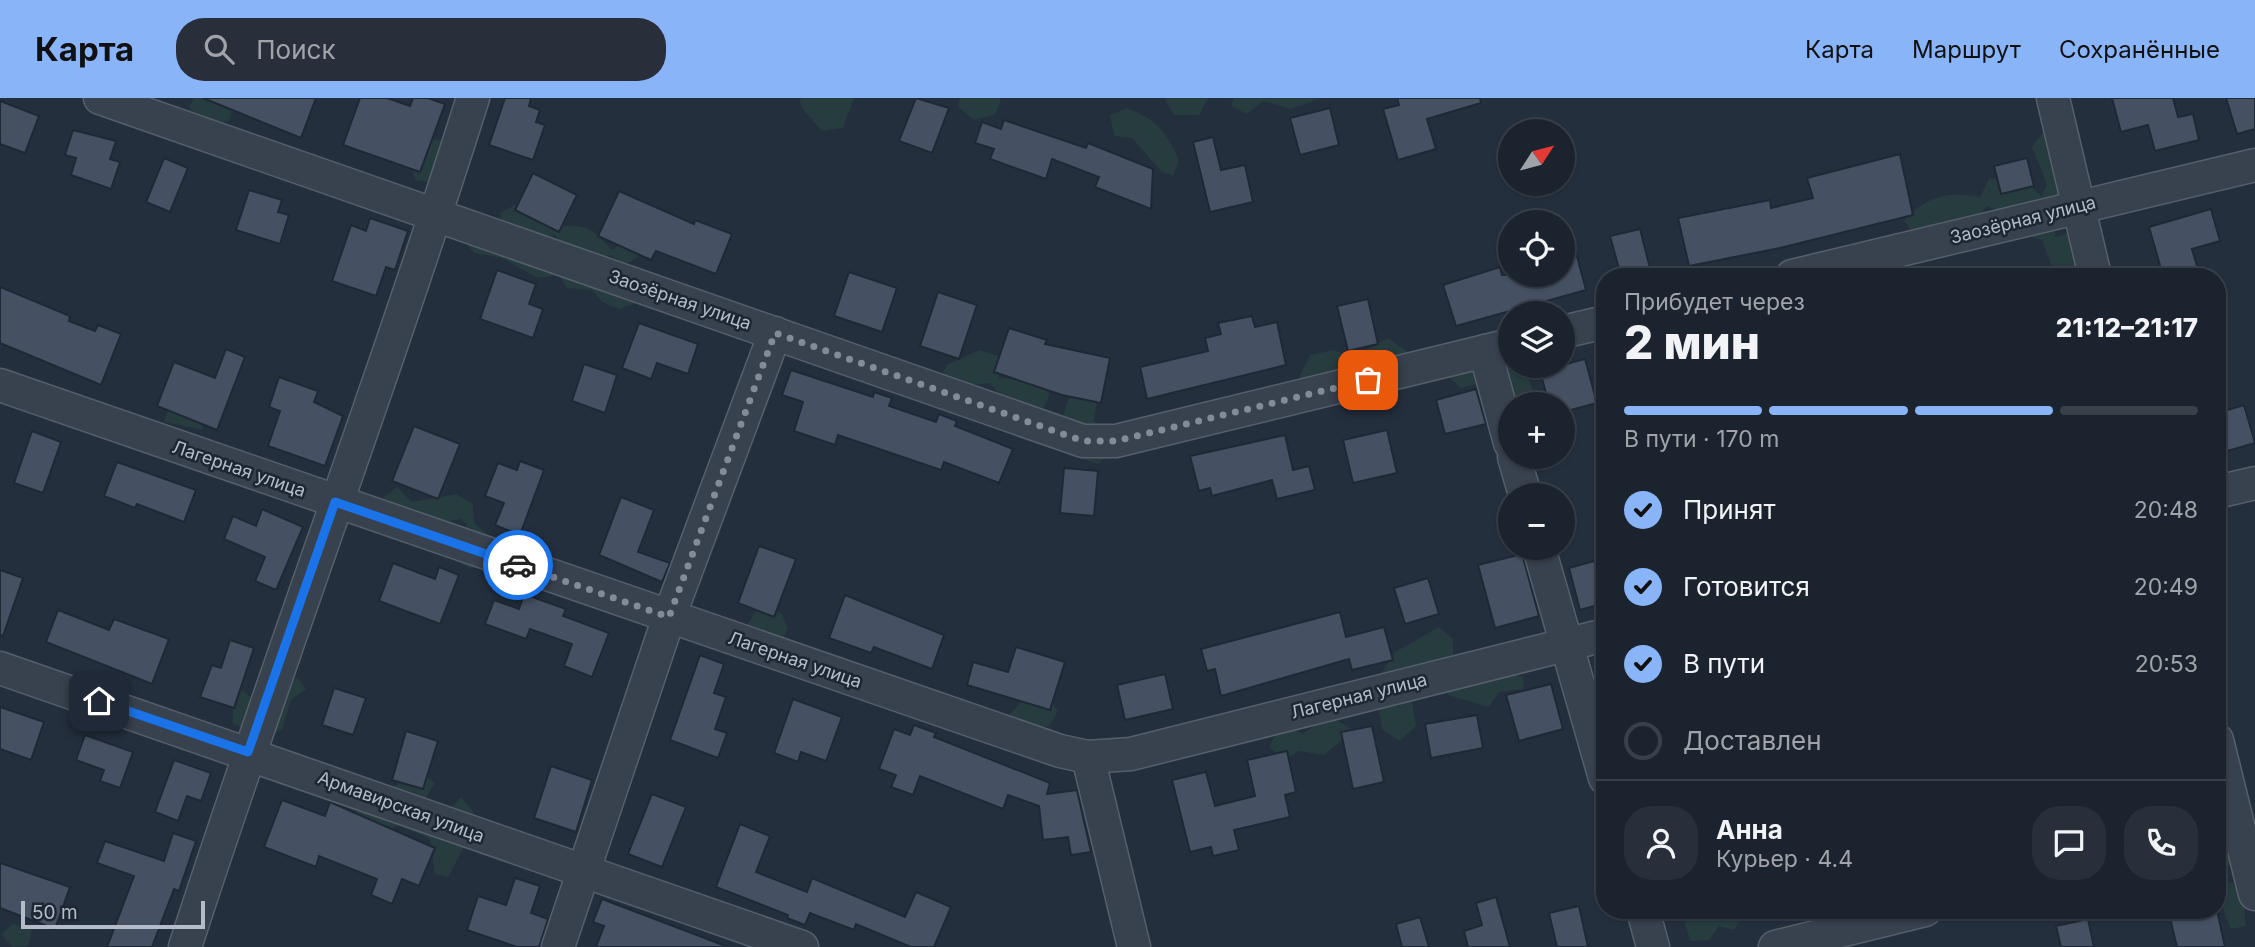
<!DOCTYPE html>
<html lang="ru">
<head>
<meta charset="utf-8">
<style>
	:root { --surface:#1b232e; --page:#282f3a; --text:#f1f3f6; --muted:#a0a4aa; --line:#39404a; --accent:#8ab4f8 }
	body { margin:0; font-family:Inter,sans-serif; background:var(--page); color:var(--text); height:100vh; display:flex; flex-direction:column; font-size:26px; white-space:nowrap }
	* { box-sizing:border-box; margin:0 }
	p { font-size:23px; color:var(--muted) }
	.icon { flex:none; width:38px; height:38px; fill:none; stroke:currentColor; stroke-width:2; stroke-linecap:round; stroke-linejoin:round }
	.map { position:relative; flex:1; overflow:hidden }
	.drawer { position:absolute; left:1596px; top:170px; width:630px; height:651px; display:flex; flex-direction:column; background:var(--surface); border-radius:28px; box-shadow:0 2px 5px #0004,0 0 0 2px var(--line) }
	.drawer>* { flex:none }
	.needle { width:46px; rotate:54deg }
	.tools { position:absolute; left:1498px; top:21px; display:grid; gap:14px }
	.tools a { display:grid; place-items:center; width:77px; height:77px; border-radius:50%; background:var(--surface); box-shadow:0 2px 5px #0004,0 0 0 2px var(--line); font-size:35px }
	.scale { position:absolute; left:21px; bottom:18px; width:184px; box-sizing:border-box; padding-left:7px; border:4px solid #b4bcc9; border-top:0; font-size:19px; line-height:24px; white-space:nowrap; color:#b4bcc9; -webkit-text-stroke:5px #1d2633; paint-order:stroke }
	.pin { position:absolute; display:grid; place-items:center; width:60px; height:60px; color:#fff; margin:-30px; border-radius:14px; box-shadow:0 4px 10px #0006 }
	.courier { position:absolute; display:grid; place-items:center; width:70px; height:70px; margin:-35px; border:5px solid #1a73e8; border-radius:50%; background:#fff; color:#222; box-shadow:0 2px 9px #0007 }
	.head em { font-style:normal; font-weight:800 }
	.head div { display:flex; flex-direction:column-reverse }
	.head { display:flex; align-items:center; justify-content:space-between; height:119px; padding:0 28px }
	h1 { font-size:46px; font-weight:800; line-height:52px }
	.bar { display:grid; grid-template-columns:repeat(4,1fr); gap:10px 7px; align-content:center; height:84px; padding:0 28px }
	.bar i { height:9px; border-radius:5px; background:var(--line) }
	.bar .current { background:var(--accent) }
	.bar p { grid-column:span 4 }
	.line { display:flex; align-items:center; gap:18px; padding:0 28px; border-top:2px solid var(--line) }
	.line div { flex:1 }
	.round { display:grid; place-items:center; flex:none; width:74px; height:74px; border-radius:28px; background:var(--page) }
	ol { padding:0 28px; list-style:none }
	li { display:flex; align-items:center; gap:21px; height:77px }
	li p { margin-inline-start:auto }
	li .icon { padding:7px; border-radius:50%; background:var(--accent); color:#111; stroke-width:4 }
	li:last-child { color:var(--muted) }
	li i { width:38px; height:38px; border:4px solid var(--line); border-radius:50% }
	header { display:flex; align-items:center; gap:42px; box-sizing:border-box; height:98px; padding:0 35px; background:var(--accent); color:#111 }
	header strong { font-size:33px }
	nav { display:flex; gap:38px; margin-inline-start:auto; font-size:24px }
	.search { width:490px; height:63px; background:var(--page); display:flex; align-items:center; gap:18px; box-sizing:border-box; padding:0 24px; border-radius:28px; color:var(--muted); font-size:26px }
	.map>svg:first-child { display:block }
	.green { fill:#263c3f }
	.building { fill:#455162; stroke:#1f2835; stroke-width:2 }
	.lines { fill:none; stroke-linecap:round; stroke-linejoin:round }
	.minor-casing { stroke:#565f6c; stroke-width:35 }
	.minor { stroke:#38414e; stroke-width:32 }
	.done { stroke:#828b98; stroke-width:7; stroke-dasharray:0 12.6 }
	.route { stroke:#1a73e8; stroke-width:9 }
	.labels { text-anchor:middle; stroke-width:5; stroke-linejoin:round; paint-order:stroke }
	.street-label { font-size:18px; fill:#b4bcc9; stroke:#1d2633 }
</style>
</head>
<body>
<header>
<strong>Карта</strong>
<div class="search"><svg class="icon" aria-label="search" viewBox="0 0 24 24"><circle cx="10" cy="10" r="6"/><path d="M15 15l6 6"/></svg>Поиск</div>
<nav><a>Карта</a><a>Маршрут</a><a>Сохранённые</a></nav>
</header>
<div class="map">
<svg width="2255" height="849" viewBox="0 0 2255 849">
	<rect width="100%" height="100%" fill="#242f3e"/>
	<g class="green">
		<polygon points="194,0 226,0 233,10 229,23 204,26 189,9"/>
		<polygon points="800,0 854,0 843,30 822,33 801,9"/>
		<polygon points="960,0 999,0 1001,3 995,17 974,22 958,9"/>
		<polygon points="1164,0 1208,0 1199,17 1174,17"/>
		<polygon points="1234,0 1321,0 1291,11 1263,3 1247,16 1231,8"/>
		<path d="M1127,10C1157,22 1166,33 1179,62L1173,78L1162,74L1132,40L1114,38L1110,17Z"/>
		<path d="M2046,30L2076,93L2048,102L2056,139L2076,132L2082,172L2052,169L2042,142L2016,134L2004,116L1988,108L1969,126L1916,138L1904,123C1925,99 1948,93 1980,99L1989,81L2022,79L2041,98L2047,87L2032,49Z"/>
		<polygon points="429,41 443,42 437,85 415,82 410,65"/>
		<path d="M515,107L542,118L549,130C581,125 591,127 612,152L628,141L641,157L625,167L610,157L593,163L566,152L555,137L533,144L503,131L500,115Z"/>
		<polygon points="465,144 639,204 619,211 602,204 592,192 567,190 559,177 538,180 502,160 474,155"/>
		<polygon points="1388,240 1413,258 1426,283 1405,291 1388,271 1295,288 1310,257 1334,252 1352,260"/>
		<polygon points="979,252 998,258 999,280 1035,282 1050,296 1040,318 1015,315 990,285 954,289 940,280 947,267"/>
		<polygon points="1496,257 1510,263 1510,268 1544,268 1529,281 1536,306 1510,306 1496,281 1461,290 1447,277"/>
		<polygon points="1098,297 1094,321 1109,356 1098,366 1074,358 1083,331 1062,321 1069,300"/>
		<polygon points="171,302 192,304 204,332 164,324"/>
		<polygon points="397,389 412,404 456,396 473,406 474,425 491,439 488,454 472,471 454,462 453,443 467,427 461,421 430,427 413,410 392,420 382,401"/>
		<polygon points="760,506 782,516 788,531 780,548 760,549 747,527"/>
		<polygon points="1439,529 1453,541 1453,567 1503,573 1523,579 1524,591 1499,594 1489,609 1448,597 1437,576 1408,580 1416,628 1400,643 1382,631 1375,586 1395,554"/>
		<polygon points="298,580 306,591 291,602 282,632 264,640 233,625 232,603 240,591 262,608 279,584"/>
		<polygon points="1031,594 1046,597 1058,613 1049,628 1011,633 1005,621"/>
		<polygon points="1329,618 1354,632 1324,657 1299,653 1284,662 1269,649 1282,625 1303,636"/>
		<polygon points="418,672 435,685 423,704 448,713 461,699 474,715 467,743 448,779 435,776 430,741 399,727 373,738 354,722 360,706 394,689"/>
		<polygon points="2228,744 2232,766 2217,774 2217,746"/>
		<polygon points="2233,785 2243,801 2246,828 2231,831 2217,797 2217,786"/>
		<polygon points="1697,812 1712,812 1720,816 1725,812 1745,814 1734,832 1719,828 1709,842 1691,843 1684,825"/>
		<polygon points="13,826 32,832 28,848 12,849 2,836"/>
	</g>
	<g class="building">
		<polygon points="203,0 316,0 301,40"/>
		<polygon points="360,0 387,0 410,8 413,0 428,0 445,6 420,74 343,47"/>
		<polygon points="505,0 531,0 529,8 540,12 536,24 545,27 533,62 489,47"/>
		<polygon points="916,0 949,10 932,55 899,43"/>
		<polygon points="1397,0 1480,0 1481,5 1427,21 1436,51 1398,62 1383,11 1399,7"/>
		<polygon points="2112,0 2173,0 2178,19 2193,16 2199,42 2155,53 2148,27 2121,34"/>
		<polygon points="2226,0 2255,0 2255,31 2237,36"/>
		<polygon points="0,3 39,18 25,55 0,46"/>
		<polygon points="1330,10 1339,47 1300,57 1290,20"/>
		<polygon points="1004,22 1086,50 1088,45 1153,71 1151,111 1095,89 1099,79 1052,61 1046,81 990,61 994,51 975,45 982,24 1001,31"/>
		<polygon points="73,32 116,43 110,61 120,64 111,91 71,77 76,60 65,57"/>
		<polygon points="1213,39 1221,72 1245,67 1253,104 1210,114 1193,44"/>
		<polygon points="1900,56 1913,117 1780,150 1689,168 1678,120 1770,102 1771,110 1813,100 1807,80"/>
		<polygon points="164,60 188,70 170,114 146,104"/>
		<polygon points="2027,60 2034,88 2001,96 1994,68"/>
		<polygon points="533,75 577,97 559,134 515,112"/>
		<polygon points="249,92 282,102 278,114 289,117 280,146 236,132"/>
		<polygon points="619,93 694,126 695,122 732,136 716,176 656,153 651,162 598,138"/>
		<polygon points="2211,111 2220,143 2192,151 2200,178 2163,178 2149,129"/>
		<polygon points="370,120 408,133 395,172 386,169 376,198 332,183 351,127 366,133"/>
		<polygon points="1569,128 1586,192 1456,228 1443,187 1500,169 1502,177 1563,177 1563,129"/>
		<polygon points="1640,131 1652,178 1621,178 1610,138"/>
		<polygon points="497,172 536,186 529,206 543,211 533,240 480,221"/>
		<polygon points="849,174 897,190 882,234 834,218"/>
		<polygon points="0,189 70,218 69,223 95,233 98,227 121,236 101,287 0,245"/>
		<polygon points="938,194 977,207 959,261 920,248"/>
		<polygon points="1368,201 1378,246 1348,253 1337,208"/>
		<polygon points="1252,218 1255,229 1277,224 1286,267 1147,301 1140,269 1208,253 1205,240 1221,236 1218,225"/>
		<polygon points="639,225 698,246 688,276 657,265 651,281 622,270"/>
		<polygon points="1009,230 1047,242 1045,246 1110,260 1101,305 1062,297 994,274"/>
		<polygon points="226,251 245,259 217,332 157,308 174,264 215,280"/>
		<polygon points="1585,261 1597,305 1563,314 1563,306 1549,306 1540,273"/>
		<polygon points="584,266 617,277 605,315 572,303"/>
		<polygon points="791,272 873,299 874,294 892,300 889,308 936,324 939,316 957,323 955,328 1013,351 999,385 944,364 941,372 838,337 835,347 794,333 803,304 782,297"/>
		<polygon points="279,279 318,293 314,304 343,318 325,368 268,348 280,313 269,309"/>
		<polygon points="1476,291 1486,326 1445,336 1436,302"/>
		<polygon points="2244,307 2255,345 2217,356 2217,315"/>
		<polygon points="414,328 460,346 438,401 392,383"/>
		<polygon points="1387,332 1397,375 1353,385 1343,342"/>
		<polygon points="32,333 61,344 43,395 14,385"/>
		<polygon points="1285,337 1293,372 1309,368 1315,392 1277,401 1272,382 1212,398 1210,390 1199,393 1190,358"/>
		<polygon points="520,363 544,372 520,437 495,427 504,405 485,398 498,365 517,372"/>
		<polygon points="117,364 196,392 184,424 137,406 135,410 104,398"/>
		<polygon points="1064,370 1098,373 1094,418 1060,415"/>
		<polygon points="621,399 654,412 638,454 670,465 662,484 599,457"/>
		<polygon points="262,411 303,429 276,492 255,483 265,459 224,441 233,418 256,428"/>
		<polygon points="759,448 796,461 774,519 738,505"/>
		<polygon points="1522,456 1539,518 1495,530 1478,467"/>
		<polygon points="1605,460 1605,505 1580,512 1569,470"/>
		<polygon points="393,465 435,481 439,469 459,477 440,526 379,503"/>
		<polygon points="0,472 23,480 3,538 0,537"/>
		<polygon points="1428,480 1439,516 1405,526 1394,490"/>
		<polygon points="524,496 566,511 563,518 609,535 592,579 564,568 572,546 530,531 526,541 485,526 494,502 519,511"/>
		<polygon points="845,497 944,537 932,571 874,549 871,555 829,540"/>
		<polygon points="58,512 109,532 114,521 169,541 152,586 46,544"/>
		<polygon points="1340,514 1346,539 1384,529 1393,562 1352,572 1349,561 1221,598 1215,571 1207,573 1201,551"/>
		<polygon points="230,542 254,550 234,610 200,599 212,567 221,570"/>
		<polygon points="1016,549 1065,564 1050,612 967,587 973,564 1008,574"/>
		<polygon points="700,557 724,566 714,595 726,599 715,631 727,635 718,660 670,642"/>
		<polygon points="1165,576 1173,611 1125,622 1117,587"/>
		<polygon points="1551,586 1563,631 1519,643 1506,597"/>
		<polygon points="334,590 366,600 353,637 322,627"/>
		<polygon points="793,601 842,619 826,663 801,654 798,664 774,655"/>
		<polygon points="0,609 44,624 31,662 0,651"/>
		<polygon points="1477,617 1483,650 1431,660 1425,626"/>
		<polygon points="914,627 936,635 934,639 1050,685 1047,696 1077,692 1091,754 1071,757 1068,739 1043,742 1039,708 1008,697 1003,711 920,678 913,697 891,689 896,677 879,671 894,631 910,637"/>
		<polygon points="1372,628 1384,684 1353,691 1341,634"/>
		<polygon points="406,633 438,643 423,691 392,682"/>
		<polygon points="85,637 133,654 120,690 100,683 104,672 76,662"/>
		<polygon points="1287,653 1296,694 1285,697 1290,719 1234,732 1239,752 1213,758 1211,749 1190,754 1172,682 1206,674 1215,708 1255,698 1247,662"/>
		<polygon points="174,662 211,675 201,703 187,698 178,723 155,714"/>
		<polygon points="551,668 592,682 576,734 534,720"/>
		<polygon points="652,696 686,709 662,769 628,756"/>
		<polygon points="282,702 325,718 330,704 435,750 419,788 402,781 392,806 371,797 377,781 319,758 316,769 264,749"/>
		<polygon points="740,726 770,738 756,774 807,794 812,780 905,819 916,794 951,809 934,849 911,849 856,826 854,832 810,815 805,827 787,820 788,817 716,789"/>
		<polygon points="173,735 196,743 179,793 174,791 152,849 107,849 134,778 97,765 105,743 164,763"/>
		<polygon points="0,765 70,789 55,831 0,810"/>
		<polygon points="515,780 540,788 531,815 548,821 539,849 517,849 467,832 478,798 506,807"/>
		<polygon points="1496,799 1510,849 1468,849 1464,833 1482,827 1476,805"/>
		<polygon points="602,801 723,847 723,849 596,849 604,828 593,824"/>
		<polygon points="1579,808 1588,849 1557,849 1549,815"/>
		<polygon points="2168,812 2217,812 2225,849 2177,849"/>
		<polygon points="1420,819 1429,849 1402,849 1396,826"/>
		<polygon points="2088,821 2094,849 2061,849 2056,828"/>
	</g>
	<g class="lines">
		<g class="minor-casing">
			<g id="minor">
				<polyline points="100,0 1083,343 1116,343 1510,247"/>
				<polyline points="2053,0 2095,178"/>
				<polyline points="1792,178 2255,67"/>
				<polyline points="1563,234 1605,224"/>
				<polyline points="1485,253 1510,345"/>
				<polyline points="0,287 1060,653 1088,659 1131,656 1605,537"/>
				<polyline points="1514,359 1525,397"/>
				<polyline points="2217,394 2255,385"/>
				<polyline points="1539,450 1605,680"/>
				<polyline points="0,570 802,849"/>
				<polyline points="2217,642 2255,796"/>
				<polyline points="1088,659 1134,849"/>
				<polyline points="1643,812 1653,849"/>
				<path d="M185,849C277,565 383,285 473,0"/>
				<polyline points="558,849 669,519 775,235"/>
				<polyline points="1775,849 1925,812"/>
			</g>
		</g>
		<use href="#minor" class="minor"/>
	</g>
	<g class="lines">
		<polyline class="done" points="518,467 669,519 775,235 1083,343 1116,343 1368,282"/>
		<polyline class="route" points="99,603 248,654 335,404 518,467"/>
	</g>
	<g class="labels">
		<g class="street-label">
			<text transform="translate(2023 122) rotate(-14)" y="6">Заозёрная улица</text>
			<text transform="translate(680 202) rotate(19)" y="6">Заозёрная улица</text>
			<text transform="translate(239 371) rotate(19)" y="6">Лагерная улица</text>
			<text transform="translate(795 562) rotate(19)" y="6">Лагерная улица</text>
			<text transform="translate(1359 598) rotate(-14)" y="6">Лагерная улица</text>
			<text transform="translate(401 709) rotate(20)" y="6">Армавирская улица</text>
		</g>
	</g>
</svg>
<div class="tools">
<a><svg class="needle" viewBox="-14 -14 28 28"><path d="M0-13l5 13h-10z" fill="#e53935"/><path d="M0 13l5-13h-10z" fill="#a0a4aa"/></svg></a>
<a><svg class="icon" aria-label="locate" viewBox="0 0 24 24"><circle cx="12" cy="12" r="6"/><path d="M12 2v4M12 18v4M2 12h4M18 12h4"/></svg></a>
<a><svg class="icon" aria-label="layers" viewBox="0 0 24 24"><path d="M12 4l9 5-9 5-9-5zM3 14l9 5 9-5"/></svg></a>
<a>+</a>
<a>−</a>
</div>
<div class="scale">50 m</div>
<div class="pin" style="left:1368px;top:282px;background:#ea580c"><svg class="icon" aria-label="bag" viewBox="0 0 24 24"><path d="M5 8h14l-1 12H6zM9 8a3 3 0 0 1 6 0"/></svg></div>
<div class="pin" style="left:99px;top:603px;background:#1f2937"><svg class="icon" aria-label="home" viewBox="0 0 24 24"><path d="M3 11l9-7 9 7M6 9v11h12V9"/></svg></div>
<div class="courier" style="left:518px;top:467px"><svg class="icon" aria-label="car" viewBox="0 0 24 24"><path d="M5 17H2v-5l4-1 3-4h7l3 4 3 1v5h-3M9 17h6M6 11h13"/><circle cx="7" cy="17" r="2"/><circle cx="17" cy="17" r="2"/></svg></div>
<section class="drawer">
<div class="head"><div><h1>2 мин</h1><p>Прибудет через</p></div><em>21:12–21:17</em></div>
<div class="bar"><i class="current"></i><i class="current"></i><i class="current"></i><i></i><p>В пути · 170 m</p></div>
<ol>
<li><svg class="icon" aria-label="check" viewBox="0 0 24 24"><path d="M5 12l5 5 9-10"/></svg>Принят<p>20:48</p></li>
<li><svg class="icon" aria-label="check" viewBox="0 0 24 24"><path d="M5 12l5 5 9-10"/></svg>Готовится<p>20:49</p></li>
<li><svg class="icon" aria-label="check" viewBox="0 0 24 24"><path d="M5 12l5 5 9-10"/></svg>В пути<p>20:53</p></li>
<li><i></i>Доставлен</li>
</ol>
<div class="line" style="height:126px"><a class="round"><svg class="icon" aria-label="person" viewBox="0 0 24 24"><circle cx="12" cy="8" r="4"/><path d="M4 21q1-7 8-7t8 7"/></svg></a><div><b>Анна</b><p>Курьер · 4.4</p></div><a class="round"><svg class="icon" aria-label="chat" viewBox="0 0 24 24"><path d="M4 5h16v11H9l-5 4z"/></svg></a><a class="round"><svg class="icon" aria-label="phone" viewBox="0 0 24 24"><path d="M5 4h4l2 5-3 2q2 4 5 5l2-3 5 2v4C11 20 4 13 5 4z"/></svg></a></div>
</section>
</div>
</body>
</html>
